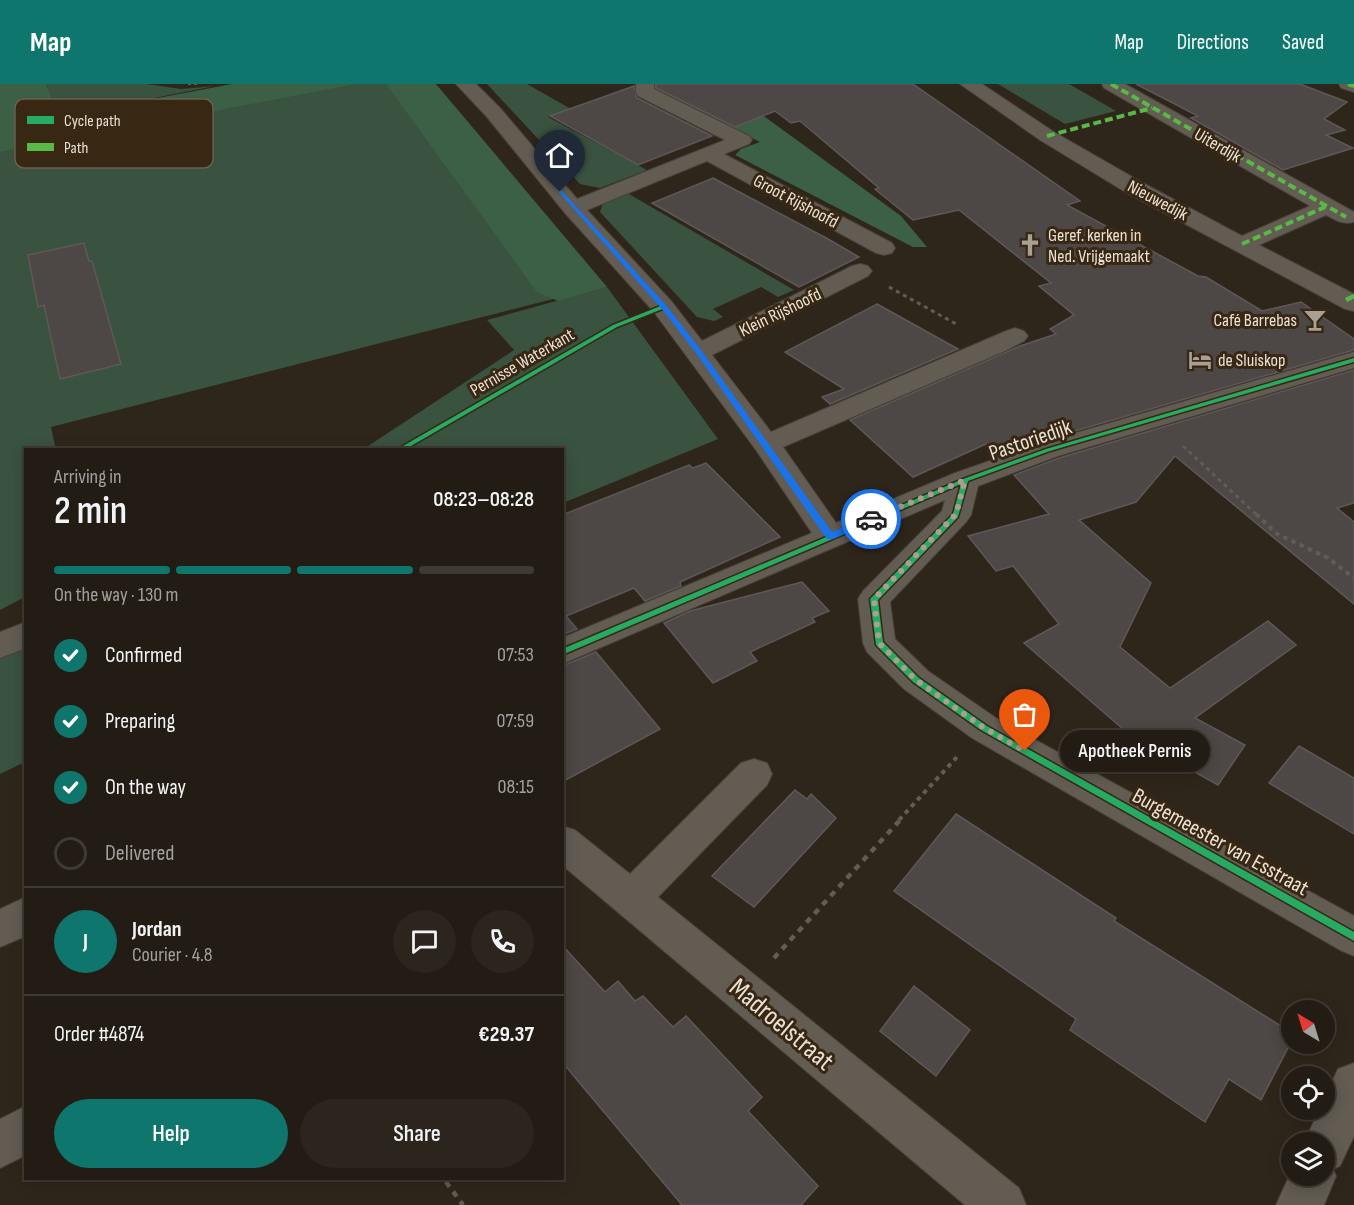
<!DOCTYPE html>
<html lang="en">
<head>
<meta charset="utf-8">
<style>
	:root { --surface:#231c14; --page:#2b251d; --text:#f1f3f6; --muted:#a3a1a0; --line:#403a34; --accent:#0f766e }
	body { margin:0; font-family:"Sofia Sans Condensed",sans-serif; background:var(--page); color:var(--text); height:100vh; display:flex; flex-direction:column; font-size:22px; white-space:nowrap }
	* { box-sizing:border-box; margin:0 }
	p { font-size:20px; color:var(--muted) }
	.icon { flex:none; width:33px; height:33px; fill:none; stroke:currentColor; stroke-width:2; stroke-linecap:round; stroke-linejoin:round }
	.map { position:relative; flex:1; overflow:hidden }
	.drawer { position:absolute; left:24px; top:364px; width:540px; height:732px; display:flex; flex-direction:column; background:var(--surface); border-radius:0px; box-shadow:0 3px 15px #0003,0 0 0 2px var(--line) }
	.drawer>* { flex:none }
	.needle { width:39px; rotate:322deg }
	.controls { position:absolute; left:1281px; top:916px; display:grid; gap:12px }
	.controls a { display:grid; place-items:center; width:54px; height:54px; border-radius:50%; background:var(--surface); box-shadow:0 3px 15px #0003,0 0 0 2px var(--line); font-size:30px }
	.pin { position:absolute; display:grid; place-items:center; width:51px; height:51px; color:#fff; margin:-62px -26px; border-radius:50% 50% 50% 0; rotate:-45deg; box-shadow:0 0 6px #0007 }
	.pin .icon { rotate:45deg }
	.courier { position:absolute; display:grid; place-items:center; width:60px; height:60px; margin:-30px; border:4px solid #1a73e8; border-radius:50%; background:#fff; color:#222; box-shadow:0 2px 8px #0007 }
	.bubble { position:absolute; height:42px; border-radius:21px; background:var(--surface); box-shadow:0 3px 15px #0003,0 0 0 2px var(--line); font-size:20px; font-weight:600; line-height:42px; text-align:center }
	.summary em { font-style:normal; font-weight:600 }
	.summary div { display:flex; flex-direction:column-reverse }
	.summary { display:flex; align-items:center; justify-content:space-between; height:102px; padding:0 30px }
	h1 { font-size:39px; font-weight:600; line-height:45px }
	.bar { display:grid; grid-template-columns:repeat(4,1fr); gap:9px 6px; align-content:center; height:72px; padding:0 30px }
	.bar i { height:8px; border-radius:4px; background:var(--line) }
	.bar .active { background:var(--accent) }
	.bar p { grid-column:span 4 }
	.line { display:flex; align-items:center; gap:15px; padding:0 30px; border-top:2px solid var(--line) }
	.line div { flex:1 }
	.round { display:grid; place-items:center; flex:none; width:63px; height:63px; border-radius:32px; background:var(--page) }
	ol { padding:0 30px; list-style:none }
	li { display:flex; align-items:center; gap:18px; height:66px }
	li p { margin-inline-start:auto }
	li .icon { padding:6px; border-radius:50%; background:var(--accent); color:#fff; stroke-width:4 }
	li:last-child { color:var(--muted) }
	li i { width:33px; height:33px; border:3px solid var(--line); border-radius:50% }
	.cta { display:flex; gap:12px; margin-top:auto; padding:12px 30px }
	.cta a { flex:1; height:69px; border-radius:36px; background:var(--accent); color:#fff; font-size:24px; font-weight:600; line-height:69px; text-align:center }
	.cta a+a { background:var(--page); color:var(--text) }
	header { display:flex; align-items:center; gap:36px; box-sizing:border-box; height:84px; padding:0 30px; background:var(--accent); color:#fff }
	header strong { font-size:28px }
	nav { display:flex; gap:33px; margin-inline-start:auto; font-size:21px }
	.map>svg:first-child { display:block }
	.green { fill:#3a5240 }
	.forest { fill:#3b6046 }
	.building { fill:#4d4746; stroke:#5e5859; stroke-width:1.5 }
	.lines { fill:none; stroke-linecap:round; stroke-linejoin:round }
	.minor-casing { stroke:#484139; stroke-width:2 }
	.path-far3 { stroke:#615c54; stroke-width:2; stroke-dasharray:3 3; stroke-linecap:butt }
	.path-far2 { stroke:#615c54; stroke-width:3; stroke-dasharray:4 4; stroke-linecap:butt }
	.path-far1 { stroke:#615c54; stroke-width:4; stroke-dasharray:4.5 4.5; stroke-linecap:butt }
	.path { stroke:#615c54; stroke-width:4.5; stroke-dasharray:6 6; stroke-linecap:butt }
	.minor { fill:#625c53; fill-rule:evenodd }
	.quiet-far1 { stroke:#58b947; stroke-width:4; stroke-dasharray:8 4; stroke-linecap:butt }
	.quiet { stroke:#58b947; stroke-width:4.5; stroke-dasharray:10 4.5; stroke-linecap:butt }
	.cycleway-casing { stroke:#372713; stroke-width:3 }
	.cycleway { fill:#26ab63; fill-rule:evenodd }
	.route { fill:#1a73e8 }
	.done { stroke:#a99f93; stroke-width:6; stroke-dasharray:0 10.8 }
	.labels { text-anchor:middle; stroke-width:6; stroke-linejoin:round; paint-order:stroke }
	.far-street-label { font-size:18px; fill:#eae0d3; stroke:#372713 }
	.far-poi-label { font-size:18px; fill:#eae0d3; stroke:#372713; text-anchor:start }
	.street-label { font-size:22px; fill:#eae0d3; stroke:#372713 }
	.near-street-label { font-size:27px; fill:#eae0d3; stroke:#372713 }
	.key { fill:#372713; stroke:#6d5e4d; stroke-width:1.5 }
	.key-label { font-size:16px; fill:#eae0d3 }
</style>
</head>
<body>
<header>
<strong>Map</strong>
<nav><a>Map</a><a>Directions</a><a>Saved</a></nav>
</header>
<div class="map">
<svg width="1354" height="1121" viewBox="0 0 1354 1121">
	<rect width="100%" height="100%" fill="#2f261b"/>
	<g class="green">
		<polygon points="46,0 147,0 181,5 215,2 68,31 60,31"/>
		<polygon points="343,0 398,0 561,213 51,343 56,366 26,366 25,513 0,526 0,63"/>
		<polygon points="487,0 527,0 571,25 548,33 647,86 600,104 580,100"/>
		<polygon points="998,0 1069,0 1116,27 1065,40"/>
		<polygon points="629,110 794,206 778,213 761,203 713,225 723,233 714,237 697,233 600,128 603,119"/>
		<polygon points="607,203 718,355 563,419 562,366 362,366 514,266 487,236"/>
		<polygon points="25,560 25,678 0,690 0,572"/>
	</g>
	<g class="forest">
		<polygon points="0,0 46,0 60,31 68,31 232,0 356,0 0,68"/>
		<polygon points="386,0 436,0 607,203 558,217 537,208"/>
		<polygon points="655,0 720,0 901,132 927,163 913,163 735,71 741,65 760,58 655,5"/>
	</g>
	<g class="building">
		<polygon points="656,0 913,0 1080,117 1067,121 1198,192 1206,193 1262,227 1301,218 1354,255 1354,266 1037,358 997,372 986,360 913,393 850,336 1020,262 1056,250 1050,245 1074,231 1039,202 1051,199 959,126 913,136 875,105 879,104 800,37 791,39 775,27 735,43 656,4"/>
		<polygon points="1136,0 1300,0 1347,18 1324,35 1345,46 1326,51 1353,64 1283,86 1191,34 1198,32"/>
		<polygon points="634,2 637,14 712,52 638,81 550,32"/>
		<polygon points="713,94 828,155 859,173 799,203 652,119"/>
		<polygon points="84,159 89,177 92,177 121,280 60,295 44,221 38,223 28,171"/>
		<polygon points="877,220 958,265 830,320 822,313 844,305 785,268"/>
		<polygon points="1354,286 1354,419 1337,424 1354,438 1354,520 1175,372 1136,418 1079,436 1151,499 1120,563 1170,604 1268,537 1296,561 1195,634 1245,661 1218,701 1132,653 1024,559 1059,540 1013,482 996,487 968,452 1049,430 1014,391 1059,374"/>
		<polygon points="706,379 780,453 680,498 681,502 645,517 634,504 566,532 577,545 562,551 562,431 689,381 693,384"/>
		<polygon points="802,498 829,527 812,534 815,538 750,568 757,577 713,599 664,539 690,527"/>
		<polygon points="596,568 660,645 562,698 562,582"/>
		<polygon points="1299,662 1354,694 1354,750 1269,699"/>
		<polygon points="795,706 807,715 811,710 836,734 754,823 712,792"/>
		<polygon points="956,730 1116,834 1114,837 1292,949 1292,956 1261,1016 1229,995 1205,1038 1070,946 1076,935 894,807"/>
		<polygon points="562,861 605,908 618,897 635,917 643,912 673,943 686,932 762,1013 748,1027 818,1102 801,1121 682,1121 562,978"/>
		<polygon points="914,902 970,946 936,992 880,947"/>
	</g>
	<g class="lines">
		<g class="minor-casing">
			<g id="minor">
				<polygon points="456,0 476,0 501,25 577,115 725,56 638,12 636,8 636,0 654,0 654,5 749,52 752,56 749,60 724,70 892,159 895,164 892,169 884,171 876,169 707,77 587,126 672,218 702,257 852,182 860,180 868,182 872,187 868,192 712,271 771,348 1006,247 1015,244 1024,247 1028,252 1024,257 1005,267 783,363 836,439 955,389 1038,360 1354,268 1354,284 1058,372 978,402 971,431 966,438 890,518 895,555 928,587 996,634 1354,832 1354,872 1340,866 972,654 904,605 867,568 863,559 858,515 863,507 942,427 945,416 562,580 562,554 812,449 756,366 654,228 565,129 487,33"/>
				<path d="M960,0H982L1054,48L1143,99L1242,152L1310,122L1104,4L1102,0H1125L1354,128V138C1342,141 1336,136 1326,131L1259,161L1354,210V227L1345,225L1127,109L1040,56Z"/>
				<polygon points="1339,0 1354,0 1354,8 1341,4"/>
				<polygon points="26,538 26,564 0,574 0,548"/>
				<polygon points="754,675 767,679 772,690 767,701 658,813 1019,1104 1026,1121 965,1121 562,781 562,742 575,746 630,790 741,679"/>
				<polygon points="26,813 26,852 0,863 0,825"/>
				<polygon points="1354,979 1354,1052 1340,1082 1333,1085 1336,1092 1324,1121 1276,1121 1292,1086 1292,1092 1324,1092 1324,1059 1304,1059 1319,1026 1324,1026 1324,1014 1338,985"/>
				<polygon points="26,1022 26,1071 0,1084 0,1035"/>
			</g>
		</g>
		<polyline class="path-far3" points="188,0 198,0"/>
		<g class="path-far2">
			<polyline points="889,203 958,241"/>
			<polyline points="1183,362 1258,432"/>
		</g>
		<g class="path-far1">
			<polyline points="1256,430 1277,450 1328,474 1354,494"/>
			<polyline points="899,736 957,673"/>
		</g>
		<g class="path">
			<polyline points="774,874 901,735"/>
			<polyline points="446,1098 463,1121"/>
		</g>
		<use href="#minor" class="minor"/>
		<g class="quiet-far1">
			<polyline points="1111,0 1346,133"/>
			<polyline points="1348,0 1354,2"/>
			<polyline points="1047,52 1152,24"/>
			<polyline points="1242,160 1325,123"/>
		</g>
		<polyline class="quiet" points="1346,216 1354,212"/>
		<g class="cycleway-casing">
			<g id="cycleway">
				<polygon points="663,221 665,222 665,224 617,243 404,366 396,366 613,241"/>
				<polygon points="1354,274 1354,278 1050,367 968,397 958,433 878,516 883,558 919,594 987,642 1354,848 1354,857 981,646 913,598 876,561 870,515 953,430 961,400 562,571 562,565 963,395 1046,365"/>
			</g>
		</g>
		<use href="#cycleway" class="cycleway"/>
	</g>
	<polygon class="route" points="558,107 562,107 666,221 701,266 832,448 871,432 876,435 874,437 833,455 827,455 696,269 661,224"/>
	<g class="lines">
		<polyline class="done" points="871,435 965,396 956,430 874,515 879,559 916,596 984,644 1025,667"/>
	</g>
	<defs>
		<g id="church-bare" transform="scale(1.8)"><path d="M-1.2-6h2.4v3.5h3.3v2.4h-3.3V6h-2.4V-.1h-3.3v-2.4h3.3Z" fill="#a99f93" stroke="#372713" stroke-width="2.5" paint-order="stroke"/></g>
		<g id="bar-bare" transform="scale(1.8)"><path d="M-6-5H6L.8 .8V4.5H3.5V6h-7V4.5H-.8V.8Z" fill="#a99f93" stroke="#372713" stroke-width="2.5" paint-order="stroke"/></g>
		<g id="hotel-bare" transform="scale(1.8)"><path d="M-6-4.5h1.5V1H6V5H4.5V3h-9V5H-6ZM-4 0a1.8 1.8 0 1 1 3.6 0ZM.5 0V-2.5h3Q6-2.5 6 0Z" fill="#a99f93" stroke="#372713" stroke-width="2.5" paint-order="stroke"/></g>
	</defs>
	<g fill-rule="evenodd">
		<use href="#church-bare" x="1030" y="161"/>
		<use href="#bar-bare" x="1315" y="236"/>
		<use href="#hotel-bare" x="1200" y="276"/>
	</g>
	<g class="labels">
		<g class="far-street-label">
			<text transform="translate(1218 61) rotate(30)" y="6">Uiterdijk</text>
			<text transform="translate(1158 116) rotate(28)" y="6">Nieuwedijk</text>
			<text transform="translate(796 117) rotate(28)" y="6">Groot Rijshoofd</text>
			<text transform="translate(780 228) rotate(-26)" y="6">Klein Rijshoofd</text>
			<text transform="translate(522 278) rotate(-30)" y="6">Pernisse Waterkant</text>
		</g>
		<g class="far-poi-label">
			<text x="1048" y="157">Geref. kerken in<tspan x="1048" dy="21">Ned. Vrijgemaakt</tspan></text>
			<text x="1297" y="242" text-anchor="end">Café Barrebas</text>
			<text x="1218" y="282">de Sluiskop</text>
		</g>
		<g class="street-label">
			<text transform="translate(1030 355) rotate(-19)" y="8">Pastoriedijk</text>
			<text transform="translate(1221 757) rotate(29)" y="8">Burgemeester van Esstraat</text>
		</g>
		<g class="near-street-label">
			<text transform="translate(782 940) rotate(40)" y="9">Madroelstraat</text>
		</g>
	</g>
	<rect x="15" y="15" width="198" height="69" rx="9" class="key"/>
	<rect x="27" y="32" width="27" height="8" fill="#26ab63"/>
	<rect x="27" y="59" width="27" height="8" fill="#58b947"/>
	<g class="key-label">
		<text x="64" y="42">Cycle path</text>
		<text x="64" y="69">Path</text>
	</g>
</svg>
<div class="controls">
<a><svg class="needle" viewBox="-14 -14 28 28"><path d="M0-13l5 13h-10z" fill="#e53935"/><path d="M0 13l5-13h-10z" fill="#a3a1a0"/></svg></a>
<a><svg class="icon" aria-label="locate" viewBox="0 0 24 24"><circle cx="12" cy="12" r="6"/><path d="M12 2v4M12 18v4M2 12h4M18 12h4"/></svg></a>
<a><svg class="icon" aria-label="layers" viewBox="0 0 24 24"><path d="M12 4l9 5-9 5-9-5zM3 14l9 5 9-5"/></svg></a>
</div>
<div class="pin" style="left:1025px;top:667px;background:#ea580c"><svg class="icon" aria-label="bag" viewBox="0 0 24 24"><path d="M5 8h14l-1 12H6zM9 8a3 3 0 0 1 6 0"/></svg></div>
<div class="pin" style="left:560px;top:108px;background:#1f2937"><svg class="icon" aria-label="home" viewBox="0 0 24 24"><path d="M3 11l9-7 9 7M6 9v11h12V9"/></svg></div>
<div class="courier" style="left:871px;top:435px"><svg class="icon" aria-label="car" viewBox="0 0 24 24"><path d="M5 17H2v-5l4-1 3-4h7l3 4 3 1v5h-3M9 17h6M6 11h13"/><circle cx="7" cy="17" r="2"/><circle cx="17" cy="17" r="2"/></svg></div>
<div class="bubble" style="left:1060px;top:646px;width:150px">Apotheek Pernis</div>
<section class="drawer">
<div class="summary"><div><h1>2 min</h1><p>Arriving in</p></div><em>08:23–08:28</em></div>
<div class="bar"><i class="active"></i><i class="active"></i><i class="active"></i><i></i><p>On the way · 130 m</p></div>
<ol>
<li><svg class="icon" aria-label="check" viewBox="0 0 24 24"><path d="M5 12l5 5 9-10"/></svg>Confirmed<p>07:53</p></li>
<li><svg class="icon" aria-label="check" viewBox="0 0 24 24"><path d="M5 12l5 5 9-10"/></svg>Preparing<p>07:59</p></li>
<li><svg class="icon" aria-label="check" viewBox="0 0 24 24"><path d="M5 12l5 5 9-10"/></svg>On the way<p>08:15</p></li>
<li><i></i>Delivered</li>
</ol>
<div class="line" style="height:108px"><b class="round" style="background:var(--accent);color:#fff">J</b><div><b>Jordan</b><p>Courier · 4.8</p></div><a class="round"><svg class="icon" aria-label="chat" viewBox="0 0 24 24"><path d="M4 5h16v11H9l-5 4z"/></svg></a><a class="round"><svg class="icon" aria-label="phone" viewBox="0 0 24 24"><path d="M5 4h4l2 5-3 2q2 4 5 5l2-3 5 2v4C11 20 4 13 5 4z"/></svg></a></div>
<div class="line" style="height:78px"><div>Order #4874</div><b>€29.37</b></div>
<div class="cta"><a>Help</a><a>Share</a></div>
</section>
</div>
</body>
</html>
